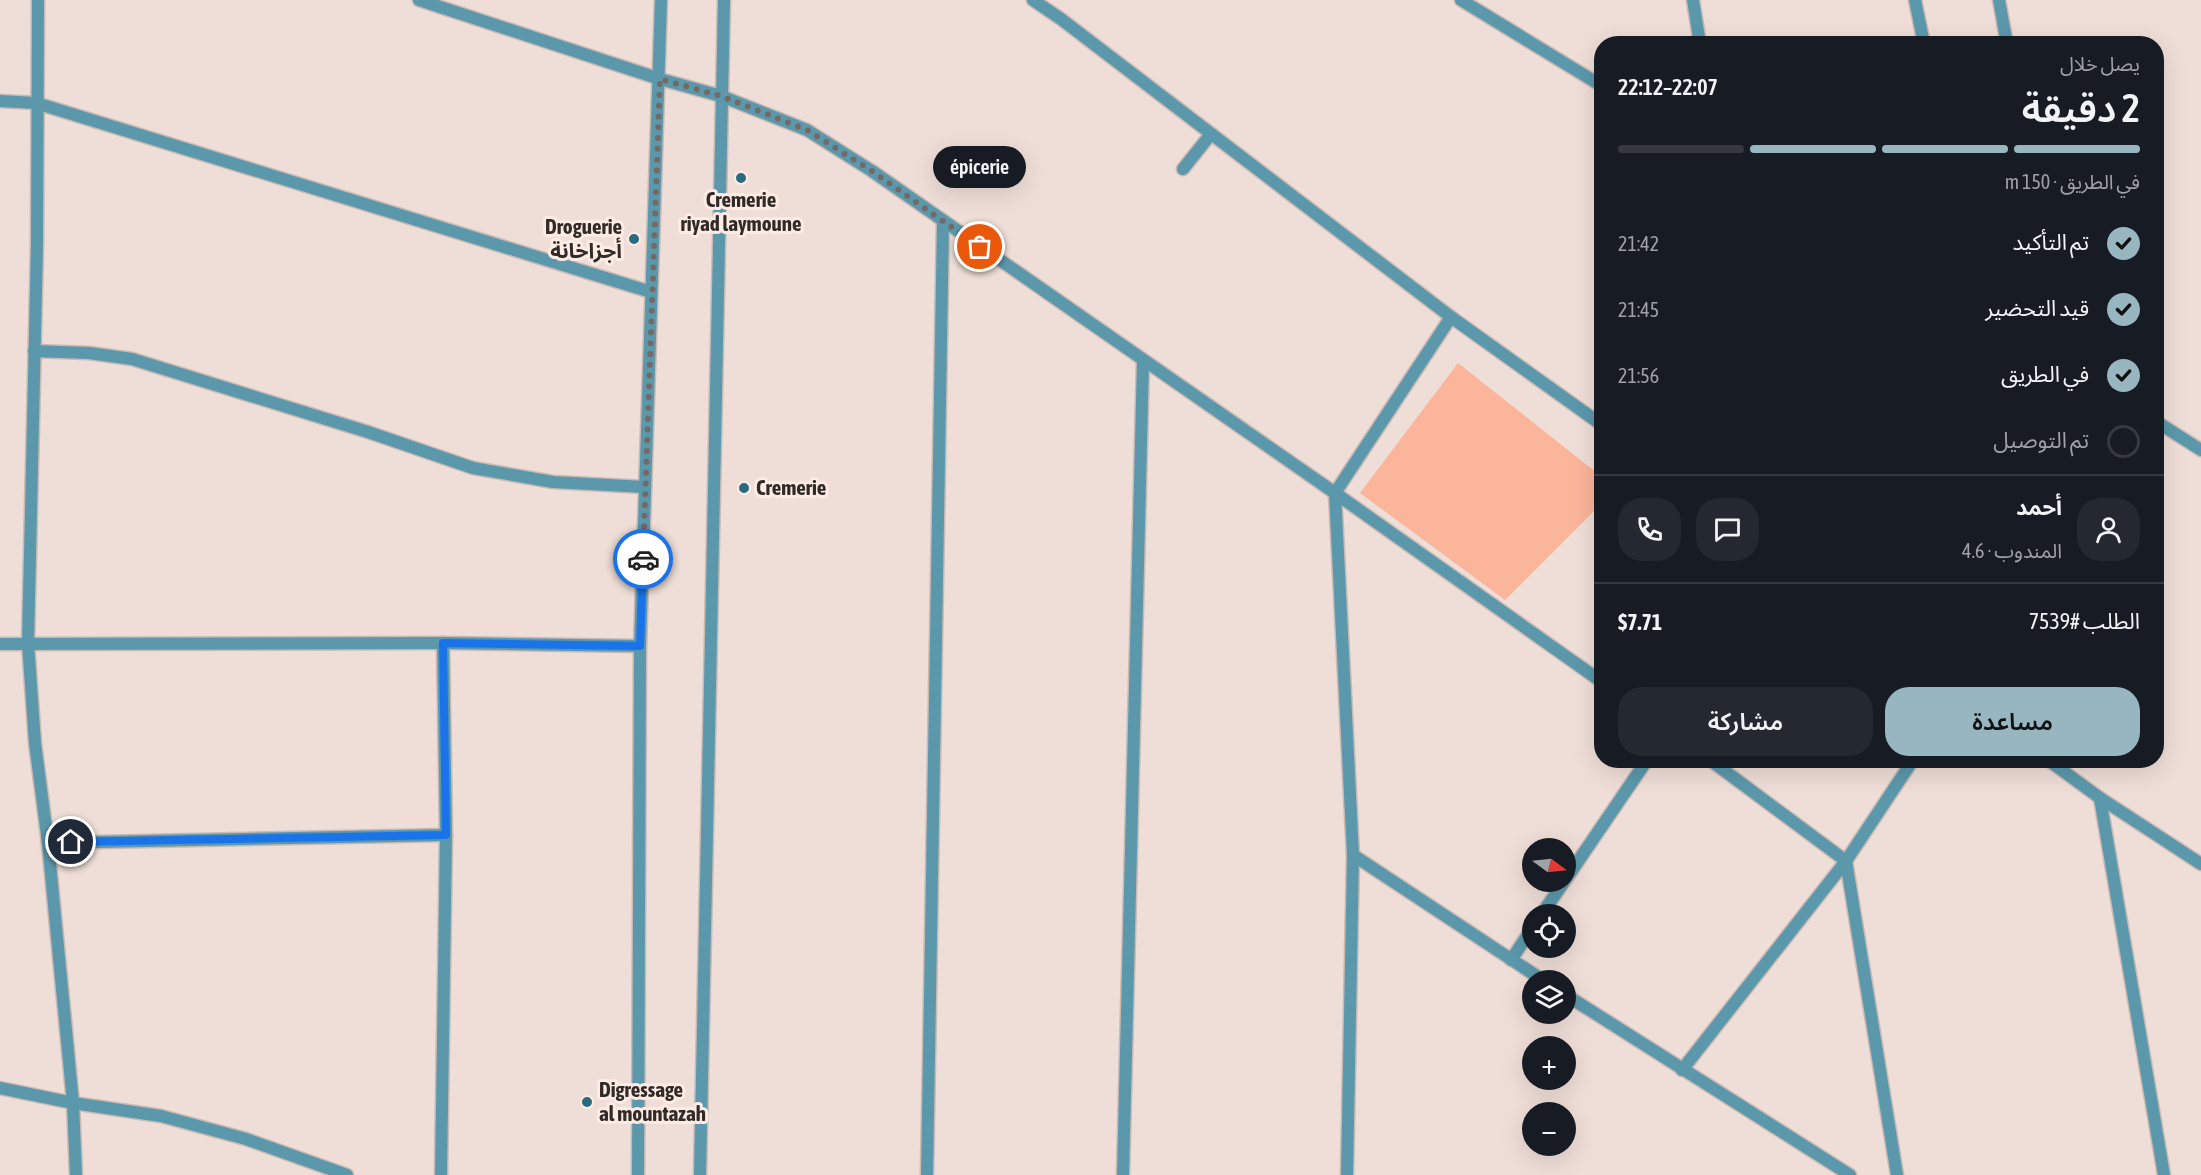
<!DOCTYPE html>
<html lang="ar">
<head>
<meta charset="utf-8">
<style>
	:root { --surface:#171b24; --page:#242831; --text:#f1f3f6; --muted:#9ea1a6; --line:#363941; --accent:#97b6c0 }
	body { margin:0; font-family:"Asap Condensed","Noto Sans Arabic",sans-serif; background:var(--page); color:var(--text); direction:rtl; height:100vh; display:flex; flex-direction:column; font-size:22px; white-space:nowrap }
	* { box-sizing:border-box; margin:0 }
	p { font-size:20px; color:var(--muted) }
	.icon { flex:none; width:33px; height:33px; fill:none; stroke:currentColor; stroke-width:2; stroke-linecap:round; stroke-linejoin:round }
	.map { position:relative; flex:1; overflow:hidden; direction:ltr }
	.drawer { position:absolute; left:1594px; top:36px; width:570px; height:732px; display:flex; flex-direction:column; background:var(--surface); border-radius:24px; box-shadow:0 6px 24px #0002; direction:rtl }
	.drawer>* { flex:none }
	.needle { width:39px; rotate:105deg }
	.fabs { position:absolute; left:1522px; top:838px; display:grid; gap:12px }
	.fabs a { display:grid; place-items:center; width:54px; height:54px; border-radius:50%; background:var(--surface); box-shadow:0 6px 24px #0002; font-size:30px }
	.pin { position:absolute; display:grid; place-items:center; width:51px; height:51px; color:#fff; margin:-26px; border:3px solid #fff; border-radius:50%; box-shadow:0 2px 6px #0007 }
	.courier { position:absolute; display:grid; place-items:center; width:60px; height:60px; margin:-30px; border:4px solid #1a73e8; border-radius:50%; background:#fff; color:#222; box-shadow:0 2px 8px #0007 }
	.bubble { position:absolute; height:42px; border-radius:21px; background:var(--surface); box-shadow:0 6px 24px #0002; font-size:20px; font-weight:600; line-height:42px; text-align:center; direction:rtl }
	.overview em { font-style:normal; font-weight:600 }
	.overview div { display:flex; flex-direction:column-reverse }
	.overview { display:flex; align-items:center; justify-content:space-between; height:102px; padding:0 24px }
	h1 { font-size:39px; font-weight:600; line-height:45px }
	.bar { display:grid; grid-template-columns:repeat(4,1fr); gap:9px 6px; align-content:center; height:72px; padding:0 24px }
	.bar i { height:8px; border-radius:4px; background:var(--line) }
	.bar .active { background:var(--accent) }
	.bar p { grid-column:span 4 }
	.line { display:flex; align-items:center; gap:15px; padding:0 24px; border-top:2px solid var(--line) }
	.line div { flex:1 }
	.round { display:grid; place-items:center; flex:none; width:63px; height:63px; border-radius:24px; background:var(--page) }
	ol { padding:0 24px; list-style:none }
	li { display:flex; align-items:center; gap:18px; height:66px }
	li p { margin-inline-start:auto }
	li .icon { padding:6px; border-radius:50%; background:var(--accent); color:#111; stroke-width:4 }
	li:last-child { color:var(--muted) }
	li i { width:33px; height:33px; border:3px solid var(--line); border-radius:50% }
	.action { display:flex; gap:12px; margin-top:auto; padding:12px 24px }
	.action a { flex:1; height:69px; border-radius:24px; background:var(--accent); color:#111; font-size:24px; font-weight:600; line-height:69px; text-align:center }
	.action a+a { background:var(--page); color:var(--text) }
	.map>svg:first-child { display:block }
	.green { fill:#fab59b }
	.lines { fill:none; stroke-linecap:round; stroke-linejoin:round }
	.lane-casing { stroke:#c9bab4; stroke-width:15 }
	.street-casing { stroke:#c9bab4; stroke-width:15 }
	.lane { stroke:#5b98ac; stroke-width:12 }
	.street { stroke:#5b98ac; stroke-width:12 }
	.done { stroke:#746a65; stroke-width:6; stroke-dasharray:0 10.8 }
	.route { stroke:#1a73e8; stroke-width:8 }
	.poi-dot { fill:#296b7e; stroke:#fdebe4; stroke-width:2 }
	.labels { text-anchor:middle; stroke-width:6; stroke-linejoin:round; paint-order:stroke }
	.poi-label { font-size:21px; font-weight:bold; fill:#312b28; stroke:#fdebe4; text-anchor:start }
</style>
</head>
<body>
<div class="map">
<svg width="2201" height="1175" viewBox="0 0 2201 1175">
	<rect width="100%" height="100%" fill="#efded7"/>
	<polygon class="green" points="1458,363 1602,477 1602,503 1505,600 1360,493"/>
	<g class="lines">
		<g class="lane-casing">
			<polyline id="lane" points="1183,169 1211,134"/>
		</g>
		<g class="street-casing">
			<g id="street">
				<polyline points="38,0 37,245 28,643 35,743 48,843 73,1103 76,1175"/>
				<polyline points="419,0 660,79 721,96 807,130 872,171 1335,493 1602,682"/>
				<polyline points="1033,0 1061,19 1451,317 1602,425"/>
				<polyline points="1461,0 1602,86"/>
				<polyline points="1693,0 1700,44"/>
				<polyline points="1915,0 1924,44"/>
				<polyline points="1999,0 2007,44"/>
				<polyline points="0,101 36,103 651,292"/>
				<polyline points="34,351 89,353 132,359 368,432 473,468 553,482 645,487"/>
				<polyline points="2157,422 2201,450"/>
				<polyline points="0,644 443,643 640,646"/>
				<polyline points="1710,760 1846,861 1897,1175"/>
				<polyline points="2048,760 2100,798 2201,864"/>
				<polyline points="2100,798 2164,1175"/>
				<polyline points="48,843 446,835"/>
				<polyline points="1353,855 1544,981"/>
				<polyline points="1566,879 1647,760"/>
				<polyline points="1541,915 1564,882"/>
				<polyline points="1511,960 1533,927"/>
				<polyline points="1566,995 1850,1175"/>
				<polyline points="1682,1070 1846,861 1913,760"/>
				<polyline points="0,1088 73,1103 161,1116 246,1139 347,1175"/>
				<polyline points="441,1175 446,835 443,643"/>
				<polyline points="638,1175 640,646 661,0"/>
				<polyline points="700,1175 724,0"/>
				<polyline points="927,1175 943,221"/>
				<polyline points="1123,1175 1143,361"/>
				<polyline points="1347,1175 1353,855 1335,493 1451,317"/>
			</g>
		</g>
		<use href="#lane" class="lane"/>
		<use href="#street" class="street"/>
	</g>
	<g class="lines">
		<polyline class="done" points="643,559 660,79 721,96 807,130 872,171 980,247"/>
		<polyline class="route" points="71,842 446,835 443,643 640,646 643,559"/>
	</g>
	<g class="poi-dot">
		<circle cx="741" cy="178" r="6"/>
		<circle cx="634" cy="239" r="6"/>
		<circle cx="744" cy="488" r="6"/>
		<circle cx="587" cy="1102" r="6"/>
	</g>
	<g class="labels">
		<g class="poi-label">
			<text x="741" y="207" text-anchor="middle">Cremerie<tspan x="741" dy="24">riyad laymoune</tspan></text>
			<text x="622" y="234" text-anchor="end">Droguerie<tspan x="622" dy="24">أجزاخانة</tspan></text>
			<text x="756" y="495">Cremerie</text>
			<text x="599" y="1097">Digressage<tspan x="599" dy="24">al mountazah</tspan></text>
		</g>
	</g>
</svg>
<div class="fabs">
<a><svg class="needle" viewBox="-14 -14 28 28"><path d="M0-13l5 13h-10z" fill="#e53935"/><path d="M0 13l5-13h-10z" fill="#9ea1a6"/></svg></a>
<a><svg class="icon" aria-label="locate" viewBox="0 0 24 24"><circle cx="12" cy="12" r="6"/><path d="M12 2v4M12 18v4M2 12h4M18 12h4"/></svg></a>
<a><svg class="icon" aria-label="layers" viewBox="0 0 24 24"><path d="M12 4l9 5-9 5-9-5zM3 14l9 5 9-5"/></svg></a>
<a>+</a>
<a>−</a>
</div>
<div class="pin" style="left:980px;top:247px;background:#ea580c"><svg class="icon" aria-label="bag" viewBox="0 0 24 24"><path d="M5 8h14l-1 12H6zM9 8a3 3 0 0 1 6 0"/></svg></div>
<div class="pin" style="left:71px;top:842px;background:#1f2937"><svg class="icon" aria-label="home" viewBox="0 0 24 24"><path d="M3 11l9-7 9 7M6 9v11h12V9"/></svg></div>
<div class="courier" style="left:643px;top:559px"><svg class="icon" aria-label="car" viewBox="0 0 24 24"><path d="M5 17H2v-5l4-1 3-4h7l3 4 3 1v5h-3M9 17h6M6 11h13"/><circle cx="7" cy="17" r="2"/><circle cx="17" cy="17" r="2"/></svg></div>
<div class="bubble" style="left:933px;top:146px;width:93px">épicerie</div>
<section class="drawer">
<div class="overview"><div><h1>2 دقيقة</h1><p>يصل خلال</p></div><em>22:07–22:12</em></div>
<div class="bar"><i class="active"></i><i class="active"></i><i class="active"></i><i></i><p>في الطريق · 150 m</p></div>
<ol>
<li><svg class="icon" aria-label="check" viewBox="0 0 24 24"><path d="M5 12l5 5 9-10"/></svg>تم التأكيد<p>21:42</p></li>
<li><svg class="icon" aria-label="check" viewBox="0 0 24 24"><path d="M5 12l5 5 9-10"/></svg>قيد التحضير<p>21:45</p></li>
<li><svg class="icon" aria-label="check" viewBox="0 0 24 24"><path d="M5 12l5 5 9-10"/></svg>في الطريق<p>21:56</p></li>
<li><i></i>تم التوصيل</li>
</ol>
<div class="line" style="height:108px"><a class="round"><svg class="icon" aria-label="person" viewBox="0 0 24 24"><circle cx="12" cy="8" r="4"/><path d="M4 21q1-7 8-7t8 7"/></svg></a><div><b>أحمد</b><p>المندوب · 4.6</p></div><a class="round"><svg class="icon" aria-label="chat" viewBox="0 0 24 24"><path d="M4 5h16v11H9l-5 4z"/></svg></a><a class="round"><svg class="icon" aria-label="phone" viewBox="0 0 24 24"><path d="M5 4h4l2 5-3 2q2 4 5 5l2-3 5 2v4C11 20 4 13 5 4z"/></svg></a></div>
<div class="line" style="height:78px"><div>الطلب #7539</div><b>$7.71</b></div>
<div class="action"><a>مساعدة</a><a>مشاركة</a></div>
</section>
</div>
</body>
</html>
